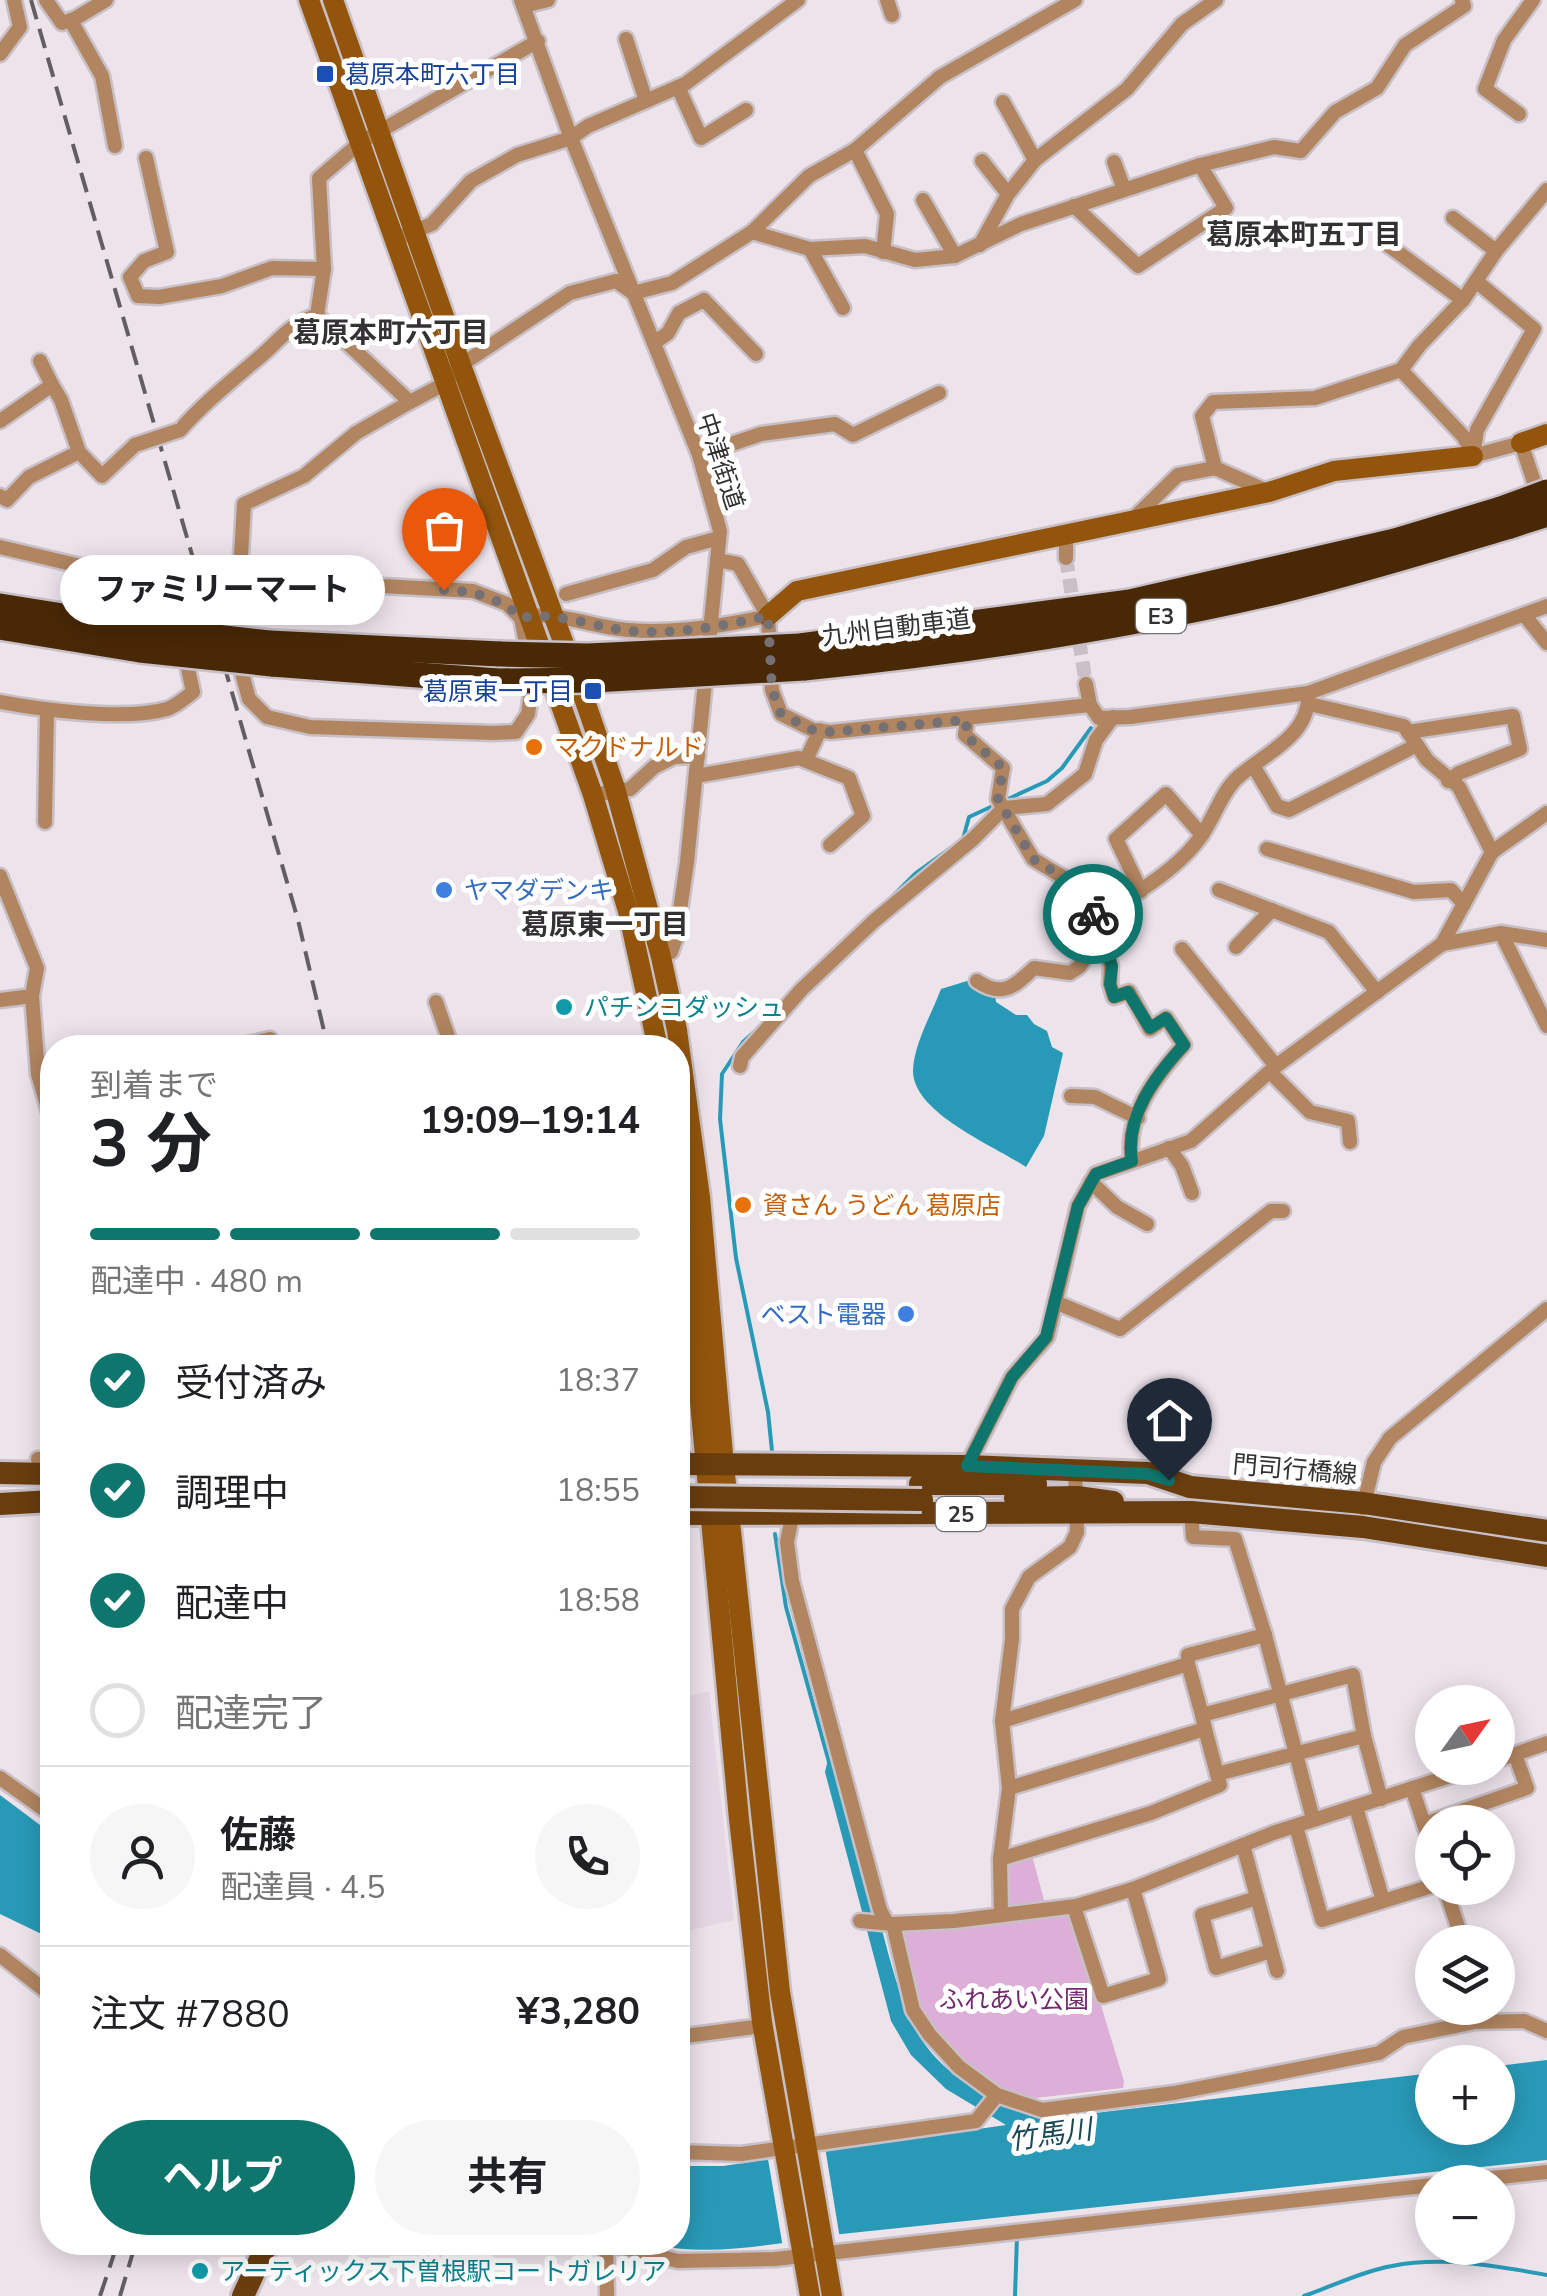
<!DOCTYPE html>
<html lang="ja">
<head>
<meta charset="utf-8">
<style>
	:root { --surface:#fff; --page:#f6f6f6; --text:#202124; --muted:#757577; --line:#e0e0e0; --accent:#0f766e }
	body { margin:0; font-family:"Nunito Sans","Noto Sans JP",sans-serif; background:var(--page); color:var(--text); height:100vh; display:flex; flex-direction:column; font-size:38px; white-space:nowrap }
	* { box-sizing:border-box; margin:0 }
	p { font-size:32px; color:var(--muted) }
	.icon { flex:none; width:55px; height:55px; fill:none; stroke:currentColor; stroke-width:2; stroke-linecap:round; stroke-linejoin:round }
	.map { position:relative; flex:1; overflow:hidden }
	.panel { position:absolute; left:40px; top:1035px; width:650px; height:1220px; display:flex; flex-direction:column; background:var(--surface); border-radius:40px; box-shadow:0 5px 25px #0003 }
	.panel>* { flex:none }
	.needle { width:65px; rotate:57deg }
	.fabs { position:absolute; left:1415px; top:1685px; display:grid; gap:20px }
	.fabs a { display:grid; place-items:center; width:100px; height:100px; border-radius:50%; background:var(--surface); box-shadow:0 5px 25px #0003; font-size:50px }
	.pin { position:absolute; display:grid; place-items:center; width:85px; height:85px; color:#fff; margin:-102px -42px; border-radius:50% 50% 50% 0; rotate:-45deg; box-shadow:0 0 10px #0007 }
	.pin .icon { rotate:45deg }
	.courier { position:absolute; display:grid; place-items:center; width:100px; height:100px; margin:-50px; border:8px solid #0f766e; border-radius:50%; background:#fff; color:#222; box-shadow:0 2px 12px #0007 }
	.bubble { position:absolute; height:70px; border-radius:35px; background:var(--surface); box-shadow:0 5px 25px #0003; font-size:32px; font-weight:700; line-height:70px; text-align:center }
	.summary em { font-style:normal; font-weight:700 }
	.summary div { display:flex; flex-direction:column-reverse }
	.summary { display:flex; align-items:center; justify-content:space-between; height:170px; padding:0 50px }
	h1 { font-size:65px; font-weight:700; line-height:75px }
	.bar { display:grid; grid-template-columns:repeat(4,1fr); gap:15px 10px; align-content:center; height:120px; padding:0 50px }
	.bar i { height:12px; border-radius:8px; background:var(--line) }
	.bar .on { background:var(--accent) }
	.bar p { grid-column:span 4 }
	.line { display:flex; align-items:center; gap:25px; padding:0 50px; border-top:2px solid var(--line) }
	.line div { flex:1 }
	.round { display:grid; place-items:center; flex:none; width:105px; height:105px; border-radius:52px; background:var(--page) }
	ol { padding:0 50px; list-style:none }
	li { display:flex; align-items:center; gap:30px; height:110px }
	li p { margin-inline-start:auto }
	li .icon { padding:10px; border-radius:50%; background:var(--accent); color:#fff; stroke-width:4 }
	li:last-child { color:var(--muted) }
	li i { width:55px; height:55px; border:5px solid var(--line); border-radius:50% }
	.action { display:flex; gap:20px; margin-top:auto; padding:20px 50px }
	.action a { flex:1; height:115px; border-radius:60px; background:var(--accent); color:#fff; font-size:40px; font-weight:700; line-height:115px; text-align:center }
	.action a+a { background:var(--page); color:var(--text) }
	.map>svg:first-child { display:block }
	.built { fill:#e5d7e3 }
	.green { fill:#ddafd8 }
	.water { fill:#289ab8 }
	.pier { fill:#ede4eb }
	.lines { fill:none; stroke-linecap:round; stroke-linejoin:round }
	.stream { stroke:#289ab8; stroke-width:4 }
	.street-tunnel { stroke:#c8c0c6; stroke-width:14; stroke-dasharray:14 7; stroke-linecap:butt }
	.street-casing { stroke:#c8c0c6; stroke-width:19 }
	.secondary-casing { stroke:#c8c0c6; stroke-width:25 }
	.primary-casing { stroke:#c8c0c6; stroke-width:28 }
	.highway-casing { stroke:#c8c0c6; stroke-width:30 }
	.street { stroke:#b18560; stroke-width:14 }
	.secondary { stroke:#93550c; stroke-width:20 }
	.primary { stroke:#693d0e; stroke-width:22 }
	.highway { stroke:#492806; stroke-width:25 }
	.rail { stroke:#635e62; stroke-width:4; stroke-dasharray:20 10; stroke-linecap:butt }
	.street-bridge-casing { stroke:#c8c0c6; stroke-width:19; stroke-linecap:butt }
	.primary-bridge-casing { stroke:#c8c0c6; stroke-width:28; stroke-linecap:butt }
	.highway-bridge-casing { stroke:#c8c0c6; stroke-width:30; stroke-linecap:butt }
	.street-bridge { stroke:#b18560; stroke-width:14 }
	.primary-bridge { stroke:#693d0e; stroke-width:22 }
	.highway-bridge { stroke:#492806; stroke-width:25 }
	.done { stroke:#757074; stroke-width:10; stroke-dasharray:0 18 }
	.route { stroke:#0f766e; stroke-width:12 }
	.transit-dot { fill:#1a4fb4; stroke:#fff; stroke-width:4 }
	.food-dot { fill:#e8710a; stroke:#fff; stroke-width:4 }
	.shop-dot { fill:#3f7fe0; stroke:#fff; stroke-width:4 }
	.culture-dot { fill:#0f9aa8; stroke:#fff; stroke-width:4 }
	.labels { text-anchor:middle; stroke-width:10; stroke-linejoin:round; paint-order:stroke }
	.shield { fill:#fff; stroke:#716f71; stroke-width:2.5 }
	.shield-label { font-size:22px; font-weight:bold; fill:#343134 }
	.transit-label { font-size:25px; fill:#164399; stroke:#fff; text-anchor:start }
	.street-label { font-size:25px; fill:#343134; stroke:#fff }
	.food-label { font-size:25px; fill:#c56008; stroke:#fff; text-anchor:start }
	.shop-label { font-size:25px; fill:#366cbe; stroke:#fff; text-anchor:start }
	.culture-label { font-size:25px; fill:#0d838f; stroke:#fff; text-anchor:start }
	.park-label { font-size:25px; fill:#73296f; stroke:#fff }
	.neighbourhood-label { font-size:28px; font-weight:bold; fill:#343134; stroke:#fff }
	.water-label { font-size:28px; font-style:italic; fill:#1a4856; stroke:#fff }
</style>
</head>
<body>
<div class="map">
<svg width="1547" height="2296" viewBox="0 0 1547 2296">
	<rect width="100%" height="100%" fill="#ede4eb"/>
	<polygon class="built" points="709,1691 734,1920 678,1933 678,1699"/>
	<g class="green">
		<polygon points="1032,1855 1045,1904 1005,1909 1007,1860"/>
		<polygon points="1069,1910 1073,1913 1124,2081 1123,2088 1027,2099 1002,2091 961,2064 918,2011 900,1931"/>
	</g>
	<g class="water">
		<path d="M967,981L995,994L996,1002L1016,1015H1027L1034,1024L1047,1031L1052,1047L1063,1053L1044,1136L1026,1167C995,1146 912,1113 913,1070C914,1044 932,1013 941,989Z"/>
		<path d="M828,1759L834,1763C849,1817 865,1872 881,1926C890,1960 899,1997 915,2028C939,2077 1002,2109 1053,2118L1432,2073V2128H1498V2066L1547,2060V2160L832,2235C769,2245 708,2258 646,2243L678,2242V2166H723L1006,2125L946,2089L911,2055L891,2021L825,1772Z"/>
		<polygon points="0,1795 52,1834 52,1939 0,1914"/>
	</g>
	<polygon class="pier" points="825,2147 840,2239 783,2248 768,2159 765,2156"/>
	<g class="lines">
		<g class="stream">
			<polyline points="886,903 916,873 963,839 969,817 1047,781 1062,768 1091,728"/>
			<polyline points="762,1025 743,1042 722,1074 720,1119 736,1258 768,1412 772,1451"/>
			<polyline points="775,1534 786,1607 829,1762"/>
			<polyline points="1015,2296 1017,2236"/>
			<path d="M1304,2296C1333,2286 1363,2271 1392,2266C1443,2256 1497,2266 1547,2275"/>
		</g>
		<polyline class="street-tunnel" points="1066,558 1086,684"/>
		<g class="street-casing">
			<g id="street">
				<polyline points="46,0 62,23 76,18 106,0"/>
				<polyline points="521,0 571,138 699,455 720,531 687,862 676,938 671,952 661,957"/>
				<polyline points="887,0 892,15"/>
				<polyline points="524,6 548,0"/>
				<polyline points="71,21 102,76 115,146"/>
				<polyline points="626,39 646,101"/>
				<polyline points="0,54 20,27 14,0"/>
				<polyline points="678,87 701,138 746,110"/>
				<polyline points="1003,102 1035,160"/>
				<polyline points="1519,114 1485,89 1504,40 1533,0"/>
				<polyline points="855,150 887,214 883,252"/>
				<polyline points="146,158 167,252 144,261 130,277 138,296 159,297 222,286 272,268 324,269"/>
				<polyline points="982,161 1008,194"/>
				<polyline points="1114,162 1124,189"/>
				<polyline points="923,200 955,256"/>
				<polyline points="1074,206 1138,266 1226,208 1200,165"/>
				<polyline points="1453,218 1496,251"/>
				<polyline points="752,232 810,249 865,246 915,260 955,256 1021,224 1200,165 1274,147 1301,151 1335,112 1377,88 1405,45 1464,6 1462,0"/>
				<polyline points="395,239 432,224 471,181 517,155 571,138 588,126 685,84 798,0"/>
				<polyline points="980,245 1008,194 1035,160 1127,89 1182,24 1216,0"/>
				<polyline points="1388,245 1463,300"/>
				<polyline points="810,249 843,308"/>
				<polyline points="317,315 410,402 446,383 461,365 570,293 616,281 633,293 672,283 752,232 809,176 855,150 940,77 1075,0"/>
				<polyline points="654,343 668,333 679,313 704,300 756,354"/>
				<polyline points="40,361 52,385"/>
				<polyline points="1401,370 1464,437 1473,455"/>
				<polyline points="0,421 52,385 61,400 79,452"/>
				<path d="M180,430C203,404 228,384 255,361C280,341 285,327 317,315L324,269L319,178L361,142L538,41"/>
				<polyline points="699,455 761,434 835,424 853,435 939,393"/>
				<polyline points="1473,456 1477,430 1534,329 1476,281"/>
				<polyline points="1473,456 1521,443 1540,500"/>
				<polyline points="1215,468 1269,492"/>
				<polyline points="0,496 7,500 29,477 79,452 102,476 135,445"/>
				<polyline points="1133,519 1178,475 1215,468 1202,416 1213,402 1315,398 1401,370 1419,346 1463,300 1496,251 1547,190"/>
				<polyline points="1066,534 1066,558"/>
				<path d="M0,547L127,577L159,581L173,598L193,692C185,698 176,706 167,709C125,721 43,710 0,702"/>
				<polyline points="241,555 244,504 304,476 356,433 410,402"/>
				<polyline points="717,560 738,564 768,616 772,690 781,714 813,730 831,732 1090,705"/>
				<polygon points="299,576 383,586 473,591 507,604 521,618 533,680 528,714 516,732 493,733 310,727 267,717 249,699 234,644 232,598 253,587"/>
				<polyline points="566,594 653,570 686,547 719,538"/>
				<polyline points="1525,616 1547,643"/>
				<path d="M522,617C555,610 596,628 629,630C675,634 723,626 768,616"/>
				<polyline points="1086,684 1090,705 1099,718 1130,717 1308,693 1547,606"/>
				<polyline points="1309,704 1404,726 1427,760 1459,787 1492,852"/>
				<path d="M967,720L965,735L1003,768L998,799L1033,859L1086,891L1111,966L1110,984L1114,997L1129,992L1150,1029L1166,1018L1184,1045C1156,1076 1124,1117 1132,1161"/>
				<polyline points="1408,732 1513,716 1520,749 1459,773 1448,781"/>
				<polyline points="806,760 820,730"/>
				<polyline points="1254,767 1277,806 1289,810 1417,745"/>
				<polyline points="696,776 799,758 849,778 863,816 830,845"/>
				<polyline points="593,795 630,789 654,767 674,757 698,756"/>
				<polyline points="45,822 47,711"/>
				<polyline points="1267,849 1414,892 1451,890 1464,904"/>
				<polyline points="0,876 37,968 32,996 38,1074 52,1122"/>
				<polyline points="1219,890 1329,932 1377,992"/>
				<polyline points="1141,891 1116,839 1166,794 1202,835"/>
				<path d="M1094,918C1129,898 1175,872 1199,839C1213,821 1220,795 1236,779C1262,754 1311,737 1308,693"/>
				<polyline points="1501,933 1547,1026"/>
				<polyline points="1442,944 1501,933 1547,940"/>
				<polyline points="1236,947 1272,910"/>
				<polyline points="1182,949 1276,1066"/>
				<path d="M977,981C1002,998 1014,987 1034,968L1070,973L1079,967L1100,936"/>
				<polyline points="0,1000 32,996"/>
				<polyline points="436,1002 452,1048"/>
				<polyline points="230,1048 270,1039 272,1048"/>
				<polyline points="740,1066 742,1057 802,989 874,921 973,839 1004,808 1047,804 1085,774 1096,740 1113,717"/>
				<polyline points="1270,1072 1310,1112 1348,1121 1350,1142"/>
				<polyline points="1071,1096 1095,1097 1138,1118"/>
				<polyline points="1169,1148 1182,1166 1192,1193"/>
				<polyline points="1091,1182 1117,1207 1147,1224"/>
				<polyline points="1055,1302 1120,1329 1271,1211 1283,1211"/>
				<polyline points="38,1459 52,1459"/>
				<polyline points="967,1466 1012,1377 1047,1337 1078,1206 1096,1174 1191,1141 1276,1066 1442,944 1492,852 1547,813"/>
				<polyline points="1363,1508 1374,1462 1390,1438 1547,1309"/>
				<polyline points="1191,1512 1193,1537 1235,1539 1265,1635 1313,1819"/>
				<polyline points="799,1514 791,1522 787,1542 792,1581 880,1910 887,1923"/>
				<polyline points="1188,1664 1188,1655 1265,1635"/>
				<polyline points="1002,1721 1188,1664 1202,1715"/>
				<polyline points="1205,1729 1217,1774"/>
				<polyline points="1498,1760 1547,1743"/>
				<polyline points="0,1778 52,1815"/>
				<polyline points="1009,1788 1205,1729 1202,1715 1353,1675 1364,1736"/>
				<polyline points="1412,1788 1432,1849"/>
				<polyline points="1356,1807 1383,1901"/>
				<polyline points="1424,1824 1527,1788 1515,1754"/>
				<polyline points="1296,1826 1322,1920 1432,1886"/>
				<polyline points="1243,1845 1277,1971"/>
				<polyline points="1000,1859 1151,1813 1220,1785 1217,1774 1364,1736 1381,1799"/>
				<polyline points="1445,1888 1463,1942"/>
				<polyline points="1257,1898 1202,1915 1216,1968 1271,1951"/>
				<polyline points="1074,1907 1103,1996 1159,1979 1133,1889"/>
				<polyline points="1001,1915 1000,1859 1009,1788 1002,1721 1012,1639 1012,1609 1029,1577 1070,1547 1077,1532 1075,1470"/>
				<polyline points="860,1921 893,1924 954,1921 1076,1906 1133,1889 1273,1833 1475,1768"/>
				<polyline points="893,1924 913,2010 929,2034 959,2067 997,2095 1042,2110 1174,2093 1379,2053 1403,2037 1475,2022 1524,2021 1547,2031"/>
				<polyline points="0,1955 52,1996"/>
				<polyline points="678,2037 762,2026"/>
				<polyline points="678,2152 741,2154 976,2121 997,2095"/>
				<polyline points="1454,2182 1547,2172"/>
				<polyline points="600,2242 678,2261 775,2259 1432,2185"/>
				<polyline points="606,2242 607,2296"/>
			</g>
		</g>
		<g class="secondary-casing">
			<g id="secondary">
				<polyline points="309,0 593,795 628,911 658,1048"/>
				<polyline points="333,0 461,365 585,701 615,788 661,957 677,1030 700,1197 724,1465 780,1992 832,2296"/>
				<polyline points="1521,443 1547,434"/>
				<polyline points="768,616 797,591 1269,492 1334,471 1473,456"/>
				<polyline points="678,1167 739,1819 762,2022 810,2296"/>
			</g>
		</g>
		<g class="primary-casing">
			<g id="primary">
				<polyline points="678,1464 967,1466 1148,1473 1190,1487 1363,1503 1547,1531"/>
				<polyline points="0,1473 52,1474"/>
				<polyline points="920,1484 1036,1484"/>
				<polyline points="1015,1498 1077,1497 1113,1502"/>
				<polyline points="0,1504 52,1501"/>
				<polyline points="678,1514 1191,1512 1363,1527 1547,1556"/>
				<polyline points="243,2296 268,2242"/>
			</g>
		</g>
		<g class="highway-casing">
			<g id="highway">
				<polyline points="0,606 138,628"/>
				<polyline points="0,627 140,650"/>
				<polyline points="269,643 500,654"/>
				<polyline points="800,646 1130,602 1395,541 1501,509"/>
				<polyline points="272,664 498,681"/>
				<path d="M804,668C962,652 1121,628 1276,592C1355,573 1433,549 1510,526"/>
			</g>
		</g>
		<use href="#street" class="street"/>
		<use href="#secondary" class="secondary"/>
		<use href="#primary" class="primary"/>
		<use href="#highway" class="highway"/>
		<g class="rail">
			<polyline points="31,0 298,920 328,1048"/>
			<polyline points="100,2296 118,2242"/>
			<polyline points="120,2296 136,2242"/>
		</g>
		<g class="street-bridge-casing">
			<polyline id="street-bridge" points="135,445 180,430"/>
		</g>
		<g class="primary-bridge-casing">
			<polyline id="primary-bridge" points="678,1497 922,1500"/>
		</g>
		<g class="highway-bridge-casing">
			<g id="highway-bridge">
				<polyline points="1501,509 1547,492"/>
				<polyline points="1510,526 1547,514"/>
				<polyline points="138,628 269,643"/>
				<polyline points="140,650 272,664"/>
				<polyline points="500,654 588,656 800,646"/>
				<polyline points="498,681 594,680 804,668"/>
			</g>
		</g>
		<use href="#street-bridge" class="street-bridge"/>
		<use href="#primary-bridge" class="primary-bridge"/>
		<use href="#highway-bridge" class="highway-bridge"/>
	</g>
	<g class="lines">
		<path class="done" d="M444,590C474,591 498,597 522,618C550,610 599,628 629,631C675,635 723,626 768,616L772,690L781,714L813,730L831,732L967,720L965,735L1003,768L998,799L1033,859L1086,891L1093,914"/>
		<path class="route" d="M1093,914L1112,966L1110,984L1114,997L1128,992L1150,1028L1166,1018L1184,1045C1156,1075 1124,1117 1132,1161L1096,1174L1078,1206L1046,1337L1012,1377L967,1466L1148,1474L1169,1480"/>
	</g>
	<g class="transit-dot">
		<rect x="315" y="64" width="20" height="20" rx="5"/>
		<rect x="583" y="681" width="20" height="20" rx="5"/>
	</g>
	<g class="food-dot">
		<circle cx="534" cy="747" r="10"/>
		<circle cx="743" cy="1205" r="10"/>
	</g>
	<g class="shop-dot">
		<circle cx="444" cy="890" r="10"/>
		<circle cx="906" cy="1314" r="10"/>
	</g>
	<g class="culture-dot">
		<circle cx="564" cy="1007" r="10"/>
		<circle cx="200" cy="2271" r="10"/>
	</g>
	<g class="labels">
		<g class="shield">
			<rect x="1136" y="599" width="50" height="34" rx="8"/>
			<rect x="936" y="1497" width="50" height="34" rx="8"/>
		</g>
		<g class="shield-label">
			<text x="1161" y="624">E3</text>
			<text x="961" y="1522">25</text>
		</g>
		<g class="transit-label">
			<text x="345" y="83">葛原本町六丁目</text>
			<text x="573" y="700" text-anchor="end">葛原東一丁目</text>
		</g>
		<g class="street-label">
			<text transform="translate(721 461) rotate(72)" y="9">中津街道</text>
			<text transform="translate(896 627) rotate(-7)" y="9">九州自動車道</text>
			<text transform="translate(1295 1469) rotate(5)" y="9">門司行橋線</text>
		</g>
		<g class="food-label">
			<text x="554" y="756">マクドナルド</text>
			<text x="763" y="1214">資さん うどん 葛原店</text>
		</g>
		<g class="shop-label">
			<text x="464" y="899">ヤマダデンキ</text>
			<text x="886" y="1323" text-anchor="end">ベスト電器</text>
		</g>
		<g class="culture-label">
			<text x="584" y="1016">パチンコダッシュ</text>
			<text x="220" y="2280">アーティックス下曽根駅コートガレリア</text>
		</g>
		<g class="park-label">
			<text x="1014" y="2008">ふれあい公園</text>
		</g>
		<g class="neighbourhood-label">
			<text x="1304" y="244">葛原本町五丁目</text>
			<text x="391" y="342">葛原本町六丁目</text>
			<text x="605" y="934">葛原東一丁目</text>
		</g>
		<g class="water-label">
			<text transform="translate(1050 2134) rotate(-8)" y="10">竹馬川</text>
		</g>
	</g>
</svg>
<div class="fabs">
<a><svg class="needle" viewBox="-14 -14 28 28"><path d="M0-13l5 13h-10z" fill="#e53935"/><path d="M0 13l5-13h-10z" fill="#757577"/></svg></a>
<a><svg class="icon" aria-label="locate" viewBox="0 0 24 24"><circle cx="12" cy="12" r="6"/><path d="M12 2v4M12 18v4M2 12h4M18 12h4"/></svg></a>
<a><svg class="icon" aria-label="layers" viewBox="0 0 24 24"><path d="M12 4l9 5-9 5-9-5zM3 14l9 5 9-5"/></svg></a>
<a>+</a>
<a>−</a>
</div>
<div class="pin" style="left:444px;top:590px;background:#ea580c"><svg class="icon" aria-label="bag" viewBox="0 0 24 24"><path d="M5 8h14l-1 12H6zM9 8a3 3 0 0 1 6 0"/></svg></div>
<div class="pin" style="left:1169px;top:1480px;background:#1f2937"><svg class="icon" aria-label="home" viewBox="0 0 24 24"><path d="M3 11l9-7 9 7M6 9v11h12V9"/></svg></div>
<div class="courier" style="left:1093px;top:914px"><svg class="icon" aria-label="bike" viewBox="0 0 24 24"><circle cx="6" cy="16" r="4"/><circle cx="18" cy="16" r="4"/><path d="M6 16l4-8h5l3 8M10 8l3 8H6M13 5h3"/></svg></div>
<div class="bubble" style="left:60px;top:555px;width:325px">ファミリーマート</div>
<section class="panel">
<div class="summary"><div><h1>3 分</h1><p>到着まで</p></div><em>19:09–19:14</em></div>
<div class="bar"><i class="on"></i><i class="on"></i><i class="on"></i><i></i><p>配達中 · 480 m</p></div>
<ol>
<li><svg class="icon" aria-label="check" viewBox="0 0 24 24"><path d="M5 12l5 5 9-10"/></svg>受付済み<p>18:37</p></li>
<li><svg class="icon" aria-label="check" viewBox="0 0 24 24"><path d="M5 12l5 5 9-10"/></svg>調理中<p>18:55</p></li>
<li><svg class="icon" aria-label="check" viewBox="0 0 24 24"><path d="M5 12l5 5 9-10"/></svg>配達中<p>18:58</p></li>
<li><i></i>配達完了</li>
</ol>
<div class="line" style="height:180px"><a class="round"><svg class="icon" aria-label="person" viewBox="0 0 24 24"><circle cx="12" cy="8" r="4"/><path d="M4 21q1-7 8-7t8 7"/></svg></a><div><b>佐藤</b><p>配達員 · 4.5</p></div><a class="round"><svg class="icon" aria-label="phone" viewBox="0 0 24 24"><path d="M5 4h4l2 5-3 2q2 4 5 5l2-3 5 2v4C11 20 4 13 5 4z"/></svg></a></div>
<div class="line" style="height:130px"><div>注文 #7880</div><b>¥3,280</b></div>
<div class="action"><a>ヘルプ</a><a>共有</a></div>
</section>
</div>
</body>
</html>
